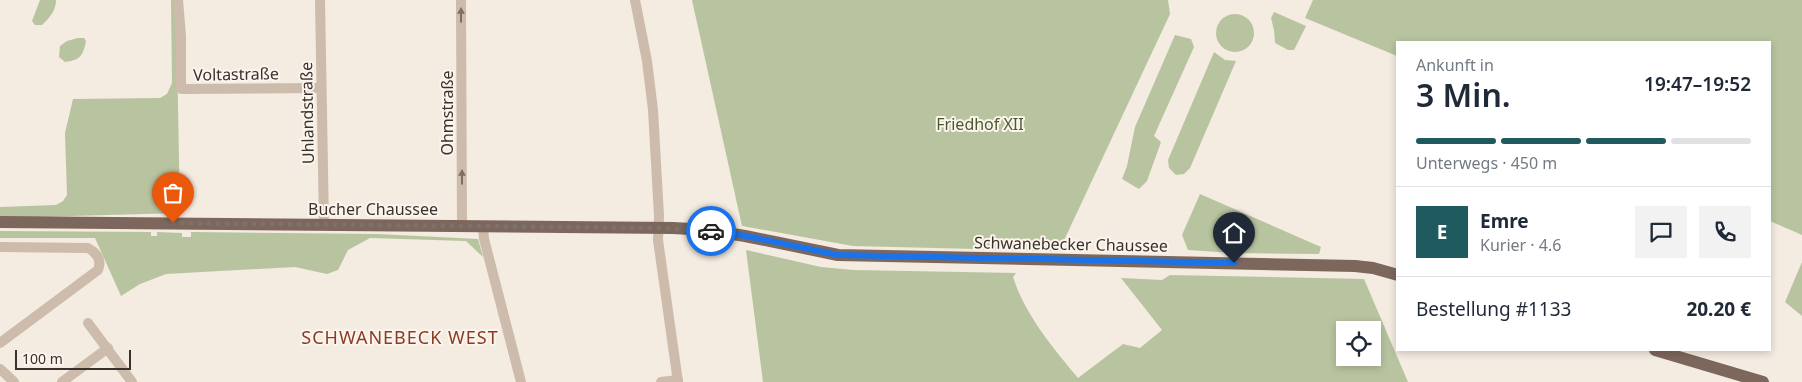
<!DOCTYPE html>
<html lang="de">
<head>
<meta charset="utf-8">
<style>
	:root { --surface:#fff; --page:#f2f2f3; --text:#1f2937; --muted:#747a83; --line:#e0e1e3; --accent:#1f5a5e }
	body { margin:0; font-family:"Noto Sans",sans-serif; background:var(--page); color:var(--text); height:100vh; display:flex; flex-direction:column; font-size:19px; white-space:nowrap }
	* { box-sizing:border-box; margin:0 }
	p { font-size:16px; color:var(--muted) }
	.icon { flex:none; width:28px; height:28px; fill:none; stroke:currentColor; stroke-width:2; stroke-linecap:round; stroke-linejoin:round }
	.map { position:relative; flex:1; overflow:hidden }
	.panel { position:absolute; left:1396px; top:41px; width:375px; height:310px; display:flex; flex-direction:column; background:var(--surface); border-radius:0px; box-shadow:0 2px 8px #0003 }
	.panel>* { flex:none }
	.fabs { position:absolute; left:1336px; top:321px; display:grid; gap:10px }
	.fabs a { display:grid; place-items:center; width:45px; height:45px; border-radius:0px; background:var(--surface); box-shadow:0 2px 8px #0003; font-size:25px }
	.scale { position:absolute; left:15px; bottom:12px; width:116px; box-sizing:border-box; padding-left:5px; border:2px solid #3b302b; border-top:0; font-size:14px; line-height:18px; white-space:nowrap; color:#3b302b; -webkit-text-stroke:4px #fbf5ee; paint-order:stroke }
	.pin { position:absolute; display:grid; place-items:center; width:42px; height:42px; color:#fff; margin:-51px -21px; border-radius:50% 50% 50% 0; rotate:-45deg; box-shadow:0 0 5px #0007 }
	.pin .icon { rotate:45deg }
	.courier { position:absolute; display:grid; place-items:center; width:50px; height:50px; margin:-25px; border:4px solid #1a73e8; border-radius:50%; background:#fff; color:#222; box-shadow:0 1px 6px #0007 }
	.head em { font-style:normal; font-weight:600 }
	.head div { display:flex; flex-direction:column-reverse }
	.head { display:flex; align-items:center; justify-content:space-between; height:85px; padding:0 20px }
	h1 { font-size:32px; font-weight:600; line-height:38px }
	.bar { display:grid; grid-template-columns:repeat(4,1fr); gap:8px 5px; align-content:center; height:60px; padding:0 20px }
	.bar i { height:6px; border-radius:4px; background:var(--line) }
	.bar .active { background:var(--accent) }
	.bar p { grid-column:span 4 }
	.line { display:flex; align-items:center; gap:12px; padding:0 20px; border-top:1px solid var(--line) }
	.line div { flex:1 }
	.round { display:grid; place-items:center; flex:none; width:52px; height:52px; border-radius:0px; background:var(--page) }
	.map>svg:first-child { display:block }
	.green { fill:#b8c4a0; fill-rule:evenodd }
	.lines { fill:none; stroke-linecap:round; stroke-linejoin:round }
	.minor { stroke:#cdbbac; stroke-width:10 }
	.major { stroke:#7d675c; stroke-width:12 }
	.oneway { fill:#7d6f65 }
	.done { stroke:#7c716b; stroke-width:5; stroke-dasharray:0 9 }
	.route { stroke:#1a73e8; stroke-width:6 }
	.labels { text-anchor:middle; stroke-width:4; stroke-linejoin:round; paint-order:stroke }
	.street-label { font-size:16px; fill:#3b302b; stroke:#fbf5ee }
	.park-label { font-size:16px; fill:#4a5a2e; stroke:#fbf5ee }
	.neighbourhood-label { font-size:18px; letter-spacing:1px; fill:#8c3b22; stroke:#fbf5ee }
</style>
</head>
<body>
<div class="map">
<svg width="1802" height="382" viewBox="0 0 1802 382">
	<rect width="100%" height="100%" fill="#f4ebe1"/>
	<g class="green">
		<path d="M40,0H56C56,11 49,18 42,25H35L32,21Z"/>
		<polygon points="171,0 176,0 180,213 0,218 0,207 56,205 63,201 67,195 65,133 73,99 160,98 167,94 172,83"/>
		<polygon points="692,0 1168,0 1170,14 1059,251 853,246 742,226"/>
		<polygon points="1313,0 1802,0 1802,235 1770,221 1770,42 1398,42 1397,56 1305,18"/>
		<polygon points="1274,12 1306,26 1294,50 1288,50 1275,43 1274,30 1271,18"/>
		<circle cx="1235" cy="33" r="19"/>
		<polygon points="1175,35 1191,39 1194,47 1154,136 1161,142 1147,181 1139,189 1122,179 1127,166 1135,127"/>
		<path d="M78,38H84L86,41C83,56 80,60 65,62L59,57L60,46L67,41Z"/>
		<polygon points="1214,52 1225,60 1236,61 1190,168 1184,174 1176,175 1169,168 1168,160"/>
		<polygon points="1200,194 1321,247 1319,254 1233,253 1188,250 1182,235"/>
		<polygon points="0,231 151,232 151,236 157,236 157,232 182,233 182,237 191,237 191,232 378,234 478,239 483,257 466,241 370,238 348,250 338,270 327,274 295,267 166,274 140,284 121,296 95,238 0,238"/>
		<path d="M746,250L821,267L853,270L1016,273L1013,277C1025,315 1053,348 1078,378L1123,344L1140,348L1162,330L1121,278L1162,280L1170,275L1364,279L1408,382H763ZM1345,330H1372V358H1345Z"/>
		<polygon points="1802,262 1802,316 1785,302"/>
	</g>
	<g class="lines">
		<g class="minor">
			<polyline points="178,0 181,36 181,89 321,88"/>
			<polyline points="320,0 324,225"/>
			<polyline points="461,0 462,226"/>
			<polyline points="635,0 647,61 653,110 659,216 658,240 678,382"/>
			<polyline points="483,226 484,239 521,382"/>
			<path d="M0,247L88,248C97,253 102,260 98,270L0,343"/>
			<polyline points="88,323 132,382"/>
			<polyline points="0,369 14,382"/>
			<polyline points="62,382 108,348"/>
			<polyline points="661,382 678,380"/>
		</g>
		<g class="major">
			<polyline points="0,222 673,228 708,230 745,236 838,255 1355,266 1373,268 1398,275"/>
			<polyline points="1655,350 1763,382"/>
		</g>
	</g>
	<defs><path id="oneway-solid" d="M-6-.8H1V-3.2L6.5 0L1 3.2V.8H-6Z" transform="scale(1.25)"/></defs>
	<g class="oneway">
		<use href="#oneway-solid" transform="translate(461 15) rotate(-90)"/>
		<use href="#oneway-solid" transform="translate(462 177) rotate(-90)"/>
	</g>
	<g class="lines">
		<polyline class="done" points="173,223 659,228 711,231"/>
		<polyline class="route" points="711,231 746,236 838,255 1234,263"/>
	</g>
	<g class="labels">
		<g class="street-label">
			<text transform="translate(236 74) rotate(-1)" y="6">Voltastraße</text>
			<text transform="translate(307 113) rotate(-91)" y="6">Uhlandstraße</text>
			<text transform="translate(447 113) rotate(-90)" y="6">Ohmstraße</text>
			<text x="373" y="215">Bucher Chaussee</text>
			<text transform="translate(1071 244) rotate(1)" y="6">Schwanebecker Chaussee</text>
		</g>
		<g class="park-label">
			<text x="980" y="130">Friedhof XII</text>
		</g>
		<g class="neighbourhood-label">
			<text x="400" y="344">SCHWANEBECK WEST</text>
		</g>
	</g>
</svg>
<div class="fabs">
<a><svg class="icon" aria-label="locate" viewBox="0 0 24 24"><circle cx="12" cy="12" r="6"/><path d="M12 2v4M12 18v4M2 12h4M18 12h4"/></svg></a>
</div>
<div class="scale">100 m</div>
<div class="pin" style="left:173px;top:223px;background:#ea580c"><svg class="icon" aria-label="bag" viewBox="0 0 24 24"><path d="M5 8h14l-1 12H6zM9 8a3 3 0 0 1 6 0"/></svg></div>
<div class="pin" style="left:1234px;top:263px;background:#1f2937"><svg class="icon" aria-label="home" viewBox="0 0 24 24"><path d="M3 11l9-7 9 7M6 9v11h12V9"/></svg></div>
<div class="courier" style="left:711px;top:231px"><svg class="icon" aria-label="car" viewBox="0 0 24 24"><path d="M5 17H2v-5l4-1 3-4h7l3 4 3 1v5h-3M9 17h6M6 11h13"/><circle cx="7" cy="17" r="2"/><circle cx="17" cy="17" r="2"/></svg></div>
<section class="panel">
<div class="head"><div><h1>3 Min.</h1><p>Ankunft in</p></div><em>19:47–19:52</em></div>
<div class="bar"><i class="active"></i><i class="active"></i><i class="active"></i><i></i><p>Unterwegs · 450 m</p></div>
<div class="line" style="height:90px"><b class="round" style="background:var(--accent);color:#fff">E</b><div><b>Emre</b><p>Kurier · 4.6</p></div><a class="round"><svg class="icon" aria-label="chat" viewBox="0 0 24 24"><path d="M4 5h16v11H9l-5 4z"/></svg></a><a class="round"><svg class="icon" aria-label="phone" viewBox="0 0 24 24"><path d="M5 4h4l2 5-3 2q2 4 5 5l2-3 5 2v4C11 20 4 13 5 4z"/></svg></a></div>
<div class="line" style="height:65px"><div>Bestellung #1133</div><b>20.20 €</b></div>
</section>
</div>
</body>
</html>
